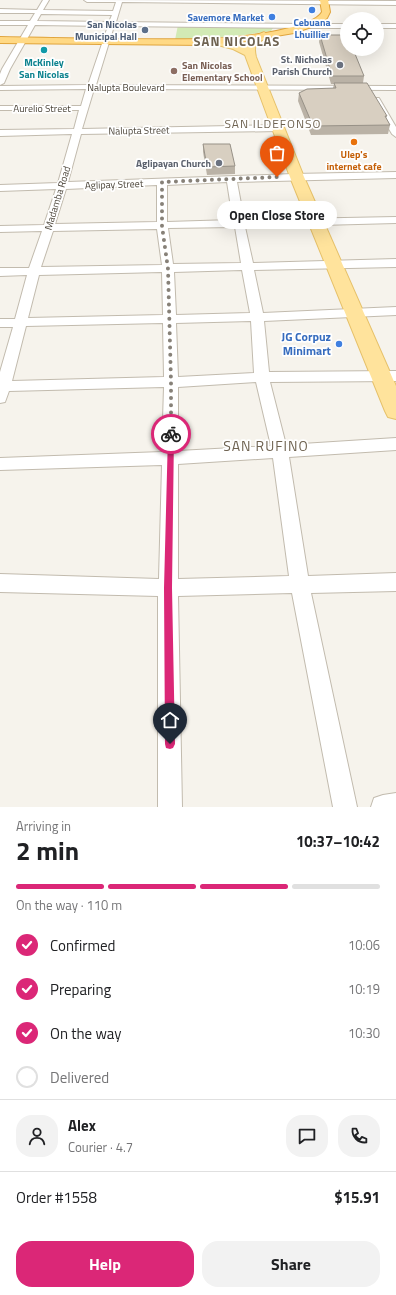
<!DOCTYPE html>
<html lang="en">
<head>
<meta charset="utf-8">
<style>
	:root { --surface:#fff; --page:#f2f2f2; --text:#202124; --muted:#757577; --line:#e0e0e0; --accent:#db2777 }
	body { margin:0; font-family:"Titillium Web",sans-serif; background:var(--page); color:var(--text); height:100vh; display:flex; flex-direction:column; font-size:15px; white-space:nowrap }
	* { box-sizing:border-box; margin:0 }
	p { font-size:13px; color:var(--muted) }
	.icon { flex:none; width:22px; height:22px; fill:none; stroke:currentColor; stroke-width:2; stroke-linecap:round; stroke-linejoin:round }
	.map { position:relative; height:807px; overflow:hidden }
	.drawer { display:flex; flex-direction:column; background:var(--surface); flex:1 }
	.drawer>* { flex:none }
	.buttons { position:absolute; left:340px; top:12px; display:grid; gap:8px }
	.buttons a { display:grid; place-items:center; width:44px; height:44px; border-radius:50%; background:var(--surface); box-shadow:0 4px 16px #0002; font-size:20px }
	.pin { position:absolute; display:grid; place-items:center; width:34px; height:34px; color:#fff; margin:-41px -17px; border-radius:50% 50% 50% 0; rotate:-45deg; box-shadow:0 0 4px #0007 }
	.pin .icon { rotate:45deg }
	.courier { position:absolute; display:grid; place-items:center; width:40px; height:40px; margin:-20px; border:3px solid #db2777; border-radius:50%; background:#fff; color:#222; box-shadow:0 1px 5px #0007 }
	.bubble { position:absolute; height:28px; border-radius:14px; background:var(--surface); box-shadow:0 4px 16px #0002; font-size:13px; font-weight:700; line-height:28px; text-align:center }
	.overview em { font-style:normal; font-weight:700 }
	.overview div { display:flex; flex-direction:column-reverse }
	.overview { display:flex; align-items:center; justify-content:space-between; height:68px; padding:0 16px }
	h1 { font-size:26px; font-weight:700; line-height:30px }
	.bar { display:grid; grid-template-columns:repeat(4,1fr); gap:6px 4px; align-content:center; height:48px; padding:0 16px }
	.bar i { height:5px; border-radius:3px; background:var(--line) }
	.bar .selected { background:var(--accent) }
	.bar p { grid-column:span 4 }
	.line { display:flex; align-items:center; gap:10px; padding:0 16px; border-top:1px solid var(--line) }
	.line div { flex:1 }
	.round { display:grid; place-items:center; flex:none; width:42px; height:42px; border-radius:16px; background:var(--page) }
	ol { padding:0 16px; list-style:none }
	li { display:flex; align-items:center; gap:12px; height:44px }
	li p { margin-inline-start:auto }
	li .icon { padding:4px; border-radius:50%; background:var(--accent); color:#fff; stroke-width:4 }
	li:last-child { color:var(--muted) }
	li i { width:22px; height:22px; border:2px solid var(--line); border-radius:50% }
	.cta { display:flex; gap:8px; margin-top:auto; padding:8px 16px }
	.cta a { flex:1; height:46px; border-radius:16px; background:var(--accent); color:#fff; font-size:16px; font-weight:700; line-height:46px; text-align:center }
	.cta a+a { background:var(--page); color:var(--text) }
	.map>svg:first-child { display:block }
	.green { fill:#d2eab5 }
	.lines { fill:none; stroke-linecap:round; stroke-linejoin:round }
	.minor-casing { stroke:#c2bbae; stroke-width:2 }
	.tertiary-casing { stroke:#c2bbae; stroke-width:2 }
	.primary-casing { stroke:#e6c16a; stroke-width:2 }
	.trunk-casing { stroke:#e0a43c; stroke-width:2 }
	.minor { fill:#fff; fill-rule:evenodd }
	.tertiary { fill:#fff; fill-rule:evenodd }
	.primary { fill:#ffe39c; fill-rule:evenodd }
	.trunk { fill:#ffd985; fill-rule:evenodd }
	.wall { fill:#bab2a6 }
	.building { fill:#d8cfc1; stroke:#979187 }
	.route { fill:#db2777 }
	.done { stroke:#878178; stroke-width:4; stroke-dasharray:0 7.2 }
	.shop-dot { fill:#3f7fe0; stroke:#fff; stroke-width:1.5 }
	.service-dot { fill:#5c6f8a; stroke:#fff; stroke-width:1.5 }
	.culture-dot { fill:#0f9aa8; stroke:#fff; stroke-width:1.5 }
	.worship-dot { fill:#6b7280; stroke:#fff; stroke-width:1.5 }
	.education-dot { fill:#8d6e63; stroke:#fff; stroke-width:1.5 }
	.food-dot { fill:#e8710a; stroke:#fff; stroke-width:1.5 }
	.labels { text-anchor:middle; stroke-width:3.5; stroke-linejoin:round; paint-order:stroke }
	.far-shop-label { font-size:10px; font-weight:bold; fill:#366cbe; stroke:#fff; text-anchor:end }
	.far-service-label { font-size:10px; font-weight:bold; fill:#4e5e75; stroke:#fff; text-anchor:end }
	.far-worship-label { font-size:10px; font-weight:bold; fill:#5b616d; stroke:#fff; text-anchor:end }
	.far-culture-label { font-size:10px; font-weight:bold; fill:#0d838f; stroke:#fff }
	.far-education-label { font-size:10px; font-weight:bold; fill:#785e54; stroke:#fff; text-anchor:start }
	.far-street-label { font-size:10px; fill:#4b4439; stroke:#fff }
	.far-food-label { font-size:10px; font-weight:bold; fill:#c56008; stroke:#fff }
	.far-quarter-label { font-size:12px; letter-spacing:1px; fill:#6e6250; stroke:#fff }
	.shop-label { font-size:12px; font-weight:bold; fill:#366cbe; stroke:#fff; text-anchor:end }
	.far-district-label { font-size:13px; font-weight:bold; letter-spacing:1px; fill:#6e6250; stroke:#fff }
	.quarter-label { font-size:14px; letter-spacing:1px; fill:#6e6250; stroke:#fff }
</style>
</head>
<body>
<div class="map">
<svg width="396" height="807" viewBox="0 0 396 807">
	<rect width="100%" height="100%" fill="#f6f3ec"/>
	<path class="green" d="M178,25L265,27L273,28L271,31C239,36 208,40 175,40Z"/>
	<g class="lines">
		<g class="minor-casing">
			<g id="minor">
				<path d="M43,0H49L43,10L113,11L116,2H87L84,0L396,1V5L122,2L116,22L306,24L309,26L306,28L114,26L96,85L396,86V90L94,89L82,129L279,125L283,128L279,131L81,134L68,182L293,174L396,172V178L237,182L244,220L396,217V223L245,227L253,263L396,259V267L254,270L263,313L396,307V315L264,321L269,372L396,371V381L270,382L286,445L396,438V450L289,457L308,576L396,573V591L311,593L357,807H333L292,593L178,596L182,807H158V596L0,592V574L159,579L162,465L0,470V458L162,452L164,387L9,391L5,402L0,403V372L13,327H0V319H15L27,275L0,276V268H29L42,231L0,232V226L44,225L56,189L0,191V185L58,183L72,134L0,136V130L74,129L79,110H0V106H81L86,89L0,90V86L88,85L108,26L35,25L10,69L4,83L0,85V74L2,69L28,25H0V21H30L35,13H0V9L37,10ZM41,14L112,15L109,22L37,21ZM227,182L233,220L167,222V185ZM157,185V222L55,224L66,189ZM235,227L241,263L173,264L168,228ZM157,229L162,265L41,267L53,231ZM242,270L250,313L176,315L174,272ZM162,272L163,315L28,318L39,275ZM251,321L254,373L178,377L176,323ZM163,323L164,377L12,381L26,326ZM256,382L271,446L178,451V387ZM273,458L289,576L178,579V464Z"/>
				<polygon points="373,98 379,98 396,127 396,137 392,134 372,100"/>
				<polygon points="396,793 396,807 371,807 374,798 383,795"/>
			</g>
		</g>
		<g class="tertiary-casing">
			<g id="tertiary">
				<polygon points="303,24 347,24 347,28 306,28 302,26"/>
				<rect x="377" y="24" width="19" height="4"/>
			</g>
		</g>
		<g class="primary-casing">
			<path id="primary" d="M264,32L269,35C260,44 252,40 256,57L304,177L396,386V419L388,417L385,411L290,177L245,55L233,49L210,43L208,41L213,38L245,47L249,39Z"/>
		</g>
		<g class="trunk-casing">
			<path id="trunk" d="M320,0H328L330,12L327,18L320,24L294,33L241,42L204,45L0,43V37C68,38 135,40 203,39C225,39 312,31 322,12Z"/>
		</g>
		<use href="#minor" class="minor"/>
		<use href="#tertiary" class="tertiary"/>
		<use href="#primary" class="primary"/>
		<use href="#trunk" class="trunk"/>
	</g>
	<g class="wall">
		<polygon points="320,35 364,76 363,83 387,116 386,118 390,125 388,134 311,135 298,101 299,93 333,88 334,84 331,84 319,42"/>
		<polygon points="203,144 235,166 235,174 207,175 203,152"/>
	</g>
	<g class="building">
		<polygon points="320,35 347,35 347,49 353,49 364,76 332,76"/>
		<polygon points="334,83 367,83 387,116 385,116 390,125 313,126 299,93 307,89 336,88"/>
		<polygon points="203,144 230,144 235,166 207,167"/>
	</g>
	<polygon class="route" points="171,431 174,434 172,588 175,744 173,748 170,749 166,748 165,744 164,588 168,434"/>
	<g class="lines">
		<polyline class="done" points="171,434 171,382 168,269 162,226 162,182 277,177"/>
	</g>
	<g class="shop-dot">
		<circle cx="312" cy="10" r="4"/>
		<circle cx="272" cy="17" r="4"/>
		<circle cx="339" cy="344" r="4"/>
	</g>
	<circle class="service-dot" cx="145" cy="30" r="4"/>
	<circle class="culture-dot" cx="44" cy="50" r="4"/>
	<g class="worship-dot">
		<circle cx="340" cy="65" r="4"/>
		<circle cx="219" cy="163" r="4"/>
	</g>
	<circle class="education-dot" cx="174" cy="71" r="4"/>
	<circle class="food-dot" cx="354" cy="142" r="4"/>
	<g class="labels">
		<g class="far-shop-label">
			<text x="264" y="21">Savemore Market</text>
			<text x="312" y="26" text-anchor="middle">Cebuana<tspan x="312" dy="12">Lhuillier</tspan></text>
		</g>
		<g class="far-service-label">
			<text x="137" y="28">San Nicolas<tspan x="137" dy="12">Municipal Hall</tspan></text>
		</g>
		<g class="far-worship-label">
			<text x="332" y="63">St. Nicholas<tspan x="332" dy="12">Parish Church</tspan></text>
			<text x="211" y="167">Aglipayan Church</text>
		</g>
		<g class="far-culture-label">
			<text x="44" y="66">McKinley<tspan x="44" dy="12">San Nicolas</tspan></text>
		</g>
		<g class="far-education-label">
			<text x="182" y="69">San Nicolas<tspan x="182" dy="12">Elementary School</tspan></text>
		</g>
		<g class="far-street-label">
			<text x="126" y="91">Nalupta Boulevard</text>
			<text x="42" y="112">Aurelio Street</text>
			<text transform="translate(139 130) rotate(-1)" y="4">Nalupta Street</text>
			<text transform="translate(114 184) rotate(-2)" y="4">Aglipay Street</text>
			<text transform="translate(57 198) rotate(-73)" y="4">Madamba Road</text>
		</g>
		<g class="far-food-label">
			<text x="354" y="158">Ulep's<tspan x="354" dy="12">internet cafe</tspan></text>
		</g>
		<g class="far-quarter-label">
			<text x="273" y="128">SAN ILDEFONSO</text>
		</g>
		<g class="shop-label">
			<text x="331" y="341">JG Corpuz<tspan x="331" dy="14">Minimart</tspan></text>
		</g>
		<g class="far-district-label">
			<text x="237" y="46">SAN NICOLAS</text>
		</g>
		<g class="quarter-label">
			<text x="266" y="451">SAN RUFINO</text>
		</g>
	</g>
</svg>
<div class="buttons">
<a><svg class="icon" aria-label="locate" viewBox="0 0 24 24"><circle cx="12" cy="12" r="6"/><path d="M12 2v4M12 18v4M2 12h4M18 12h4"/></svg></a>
</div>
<div class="pin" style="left:277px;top:177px;background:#ea580c"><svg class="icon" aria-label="bag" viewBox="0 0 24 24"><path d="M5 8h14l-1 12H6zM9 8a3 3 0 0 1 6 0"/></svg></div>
<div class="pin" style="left:170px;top:744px;background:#1f2937"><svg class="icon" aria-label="home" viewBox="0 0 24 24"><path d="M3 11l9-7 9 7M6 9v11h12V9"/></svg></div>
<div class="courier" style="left:171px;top:434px"><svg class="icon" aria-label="bike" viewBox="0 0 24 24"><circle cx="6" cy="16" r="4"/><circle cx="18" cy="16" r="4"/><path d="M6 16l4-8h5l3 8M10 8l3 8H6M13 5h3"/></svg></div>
<div class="bubble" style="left:217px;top:201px;width:120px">Open Close Store</div>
</div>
<section class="drawer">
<div class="overview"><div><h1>2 min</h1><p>Arriving in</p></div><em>10:37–10:42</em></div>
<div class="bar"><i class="selected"></i><i class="selected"></i><i class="selected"></i><i></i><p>On the way · 110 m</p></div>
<ol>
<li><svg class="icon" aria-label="check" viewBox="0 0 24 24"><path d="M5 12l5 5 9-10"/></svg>Confirmed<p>10:06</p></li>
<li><svg class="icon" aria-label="check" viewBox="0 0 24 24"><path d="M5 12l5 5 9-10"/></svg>Preparing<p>10:19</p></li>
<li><svg class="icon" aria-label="check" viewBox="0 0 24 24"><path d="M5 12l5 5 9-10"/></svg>On the way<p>10:30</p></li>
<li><i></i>Delivered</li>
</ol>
<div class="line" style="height:72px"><a class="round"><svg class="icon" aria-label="person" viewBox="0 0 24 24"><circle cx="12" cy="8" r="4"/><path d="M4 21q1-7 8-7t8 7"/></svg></a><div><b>Alex</b><p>Courier · 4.7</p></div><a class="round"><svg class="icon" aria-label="chat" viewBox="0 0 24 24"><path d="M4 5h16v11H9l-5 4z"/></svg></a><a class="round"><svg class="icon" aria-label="phone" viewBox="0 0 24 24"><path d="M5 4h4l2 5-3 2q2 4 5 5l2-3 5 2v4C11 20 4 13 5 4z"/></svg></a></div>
<div class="line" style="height:52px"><div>Order #1558</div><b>$15.91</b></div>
<div class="cta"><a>Help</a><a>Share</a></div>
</section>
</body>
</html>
